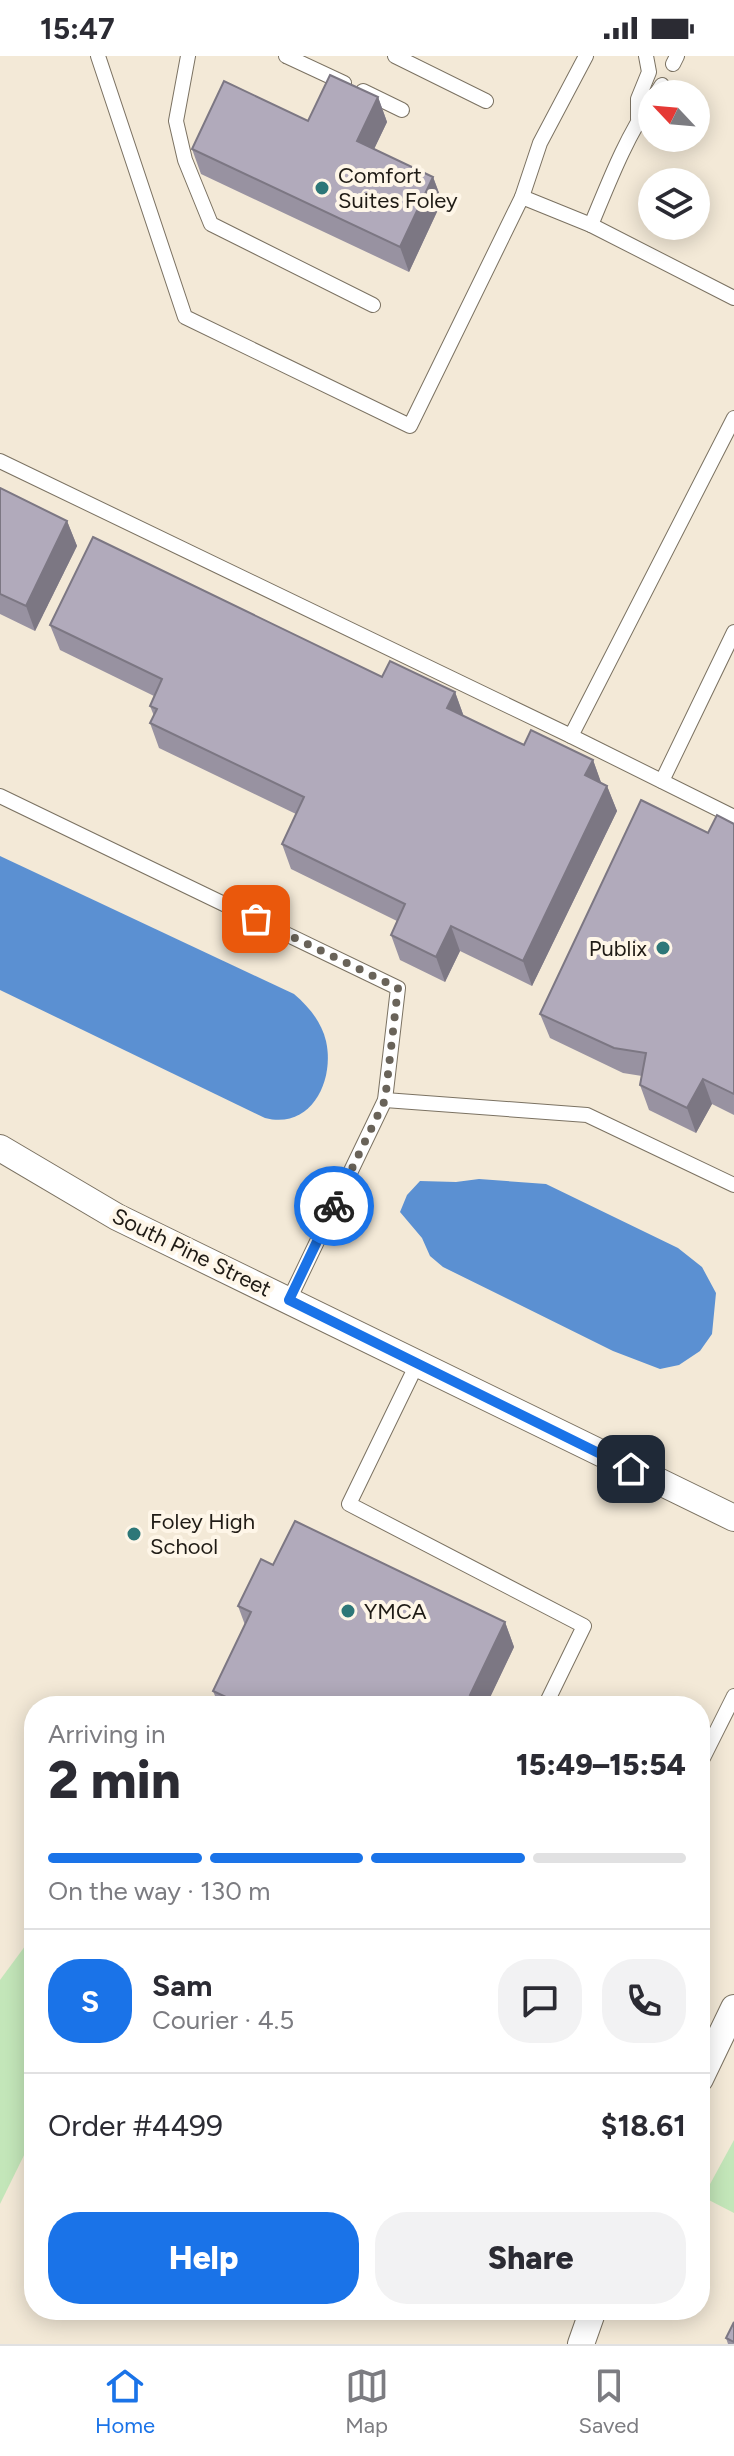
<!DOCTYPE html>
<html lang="en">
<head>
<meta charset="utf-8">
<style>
	:root { --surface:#fff; --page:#f2f2f3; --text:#2b2b33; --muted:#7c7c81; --line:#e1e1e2; --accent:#1a73e8 }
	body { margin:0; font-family:Figtree,sans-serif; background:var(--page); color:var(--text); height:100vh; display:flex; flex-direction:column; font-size:30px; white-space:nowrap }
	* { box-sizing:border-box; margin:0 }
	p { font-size:26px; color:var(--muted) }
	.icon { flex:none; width:44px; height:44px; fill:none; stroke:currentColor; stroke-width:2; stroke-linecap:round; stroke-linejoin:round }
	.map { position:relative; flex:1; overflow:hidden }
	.side { position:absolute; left:24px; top:1640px; width:686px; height:624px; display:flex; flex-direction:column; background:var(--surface); border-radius:32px; box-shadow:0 4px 20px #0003 }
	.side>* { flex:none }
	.needle { width:52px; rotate:296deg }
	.fabs { position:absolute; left:638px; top:24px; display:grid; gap:16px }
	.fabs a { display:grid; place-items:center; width:72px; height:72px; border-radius:50%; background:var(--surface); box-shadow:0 4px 20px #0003; font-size:40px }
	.pin { position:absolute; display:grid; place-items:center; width:68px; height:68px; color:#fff; margin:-34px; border-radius:16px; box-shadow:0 4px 12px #0006 }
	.courier { position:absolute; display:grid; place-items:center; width:80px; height:80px; margin:-40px; border:6px solid #1a73e8; border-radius:50%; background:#fff; color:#222; box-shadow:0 2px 10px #0007 }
	.overview em { font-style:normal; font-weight:800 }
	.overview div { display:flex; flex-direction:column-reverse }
	.overview { display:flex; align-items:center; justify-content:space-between; height:136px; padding:0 24px }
	h1 { font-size:52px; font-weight:800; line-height:60px }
	.bar { display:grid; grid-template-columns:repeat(4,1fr); gap:12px 8px; align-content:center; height:96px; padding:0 24px }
	.bar i { height:10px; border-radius:6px; background:var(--line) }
	.bar .current { background:var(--accent) }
	.bar p { grid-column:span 4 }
	.line { display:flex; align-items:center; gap:20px; padding:0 24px; border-top:2px solid var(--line) }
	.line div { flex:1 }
	.round { display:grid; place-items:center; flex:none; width:84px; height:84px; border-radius:32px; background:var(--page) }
	.action { display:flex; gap:16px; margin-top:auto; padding:16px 24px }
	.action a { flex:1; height:92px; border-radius:32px; background:var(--accent); color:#fff; font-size:32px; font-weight:800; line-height:92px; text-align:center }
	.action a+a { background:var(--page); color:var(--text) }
	.status { display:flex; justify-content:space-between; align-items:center; height:56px; padding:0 40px; background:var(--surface); direction:ltr }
	.status svg { height:22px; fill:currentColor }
	.menu { display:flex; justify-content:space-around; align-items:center; height:112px; border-top:2px solid var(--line); background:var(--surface); font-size:22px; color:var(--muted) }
	.menu a { display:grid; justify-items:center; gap:4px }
	.menu .current { color:var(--accent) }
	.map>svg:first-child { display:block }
	.green { fill:#c3e6b9 }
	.water { fill:#5b90d2 }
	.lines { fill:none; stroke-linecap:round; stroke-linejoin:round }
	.lane-casing { stroke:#7b7262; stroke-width:16 }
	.street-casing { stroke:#7b7262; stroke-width:28 }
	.lane { stroke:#fff; stroke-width:14 }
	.street { stroke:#fff; stroke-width:26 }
	.wall { fill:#9892a1 }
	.shaded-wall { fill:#7c7783 }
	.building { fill:#b1aabb; stroke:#7c7783; stroke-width:2 }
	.done { stroke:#696359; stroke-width:8; stroke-dasharray:0 14.4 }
	.route { stroke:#1a73e8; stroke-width:10 }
	.poi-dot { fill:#2d7778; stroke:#fef6e8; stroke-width:3 }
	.labels { text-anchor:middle; stroke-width:8; stroke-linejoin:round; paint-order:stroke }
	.poi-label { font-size:22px; fill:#1f1b15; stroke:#fef6e8; text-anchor:start }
	.street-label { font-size:22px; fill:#1f1b15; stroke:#fef6e8 }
</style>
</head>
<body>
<div class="status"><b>15:47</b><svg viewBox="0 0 49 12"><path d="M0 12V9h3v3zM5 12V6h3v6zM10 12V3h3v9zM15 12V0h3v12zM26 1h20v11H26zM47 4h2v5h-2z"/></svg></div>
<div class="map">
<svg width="734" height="2288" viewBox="0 0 734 2288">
	<rect width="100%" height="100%" fill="#f3e9d7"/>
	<g class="green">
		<polygon points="34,1878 34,2079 0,2148 0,1924"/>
		<polygon points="734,2084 734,2157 703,2141"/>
	</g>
	<g class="water">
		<path d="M0,800L294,938C309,951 321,965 326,985C335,1025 311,1074 265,1062L0,934Z"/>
		<polygon points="479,1123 546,1128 678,1192 702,1211 716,1237 712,1278 700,1295 679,1309 660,1313 613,1295 443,1211 430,1200 422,1182 400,1156 407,1139 420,1125 456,1126"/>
	</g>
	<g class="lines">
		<g class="lane-casing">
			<g id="lane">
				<polyline points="98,0 185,261 410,370 522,141 591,169 734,242"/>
				<polyline points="188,0 176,65 185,104 211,168 373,249"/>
				<polyline points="286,0 344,27"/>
				<polyline points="395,0 486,45"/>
				<polyline points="673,8 677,0"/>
				<polyline points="363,35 402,54"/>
				<polyline points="656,38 662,29"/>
				<polyline points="638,63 638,43 649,16 646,0"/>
				<polyline points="522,141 540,87 586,0"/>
				<path d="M591,169C609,126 625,83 652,44"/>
				<polyline points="0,405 571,680 734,362"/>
				<polyline points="571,680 734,761"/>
				<polyline points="662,725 734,576"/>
				<polyline points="0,740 398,932 385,1044 289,1244"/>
				<polyline points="385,1044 587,1059 734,1129"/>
				<polyline points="417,1308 349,1448 584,1570 545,1650"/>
				<polyline points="700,1708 734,1640"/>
			</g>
		</g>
		<g class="street-casing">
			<g id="street">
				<polyline points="0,1092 117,1161 734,1462"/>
				<polyline points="700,2023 734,1952"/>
				<polyline points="581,2288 593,2254"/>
			</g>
		</g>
		<use href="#lane" class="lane"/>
		<use href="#street" class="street"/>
	</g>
	<g class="wall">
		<polygon points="378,41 387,66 374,93 433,121 442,145 409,216 201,118 192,93 308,65"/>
		<polygon points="0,432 67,465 77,490 35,575 0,558"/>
		<polygon points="50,569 382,621 455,636 464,661 524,689 593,704 601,727 607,730 617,755 532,930 460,895 445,926 400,904 391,879 397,865 291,813 282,788 296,758 159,692 150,667 154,660 150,650 154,640 60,594"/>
		<polygon points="734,768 734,1059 712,1048 696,1077 649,1054 640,1029 642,1020 623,1017 550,982 540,958 708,777"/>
		<polygon points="273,1509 505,1566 514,1591 487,1647 493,1650 219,1650 213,1635 245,1569 238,1550"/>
		<polygon points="734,2266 734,2288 728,2288 726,2282"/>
	</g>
	<g class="shaded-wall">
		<polygon points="378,41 387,66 366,110 357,85"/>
		<polygon points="433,121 442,145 409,216 400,191"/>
		<polygon points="67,465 77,490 35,575 26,550"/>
		<polygon points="455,636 464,661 447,652"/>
		<polygon points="593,704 602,729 585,719"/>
		<polygon points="607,730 617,755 532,930 523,905"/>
		<polygon points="451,870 460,895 445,926 436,901"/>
		<polygon points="703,1023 712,1048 696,1077 687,1052"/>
		<polygon points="505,1566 514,1591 486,1650 470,1639"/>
	</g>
	<g class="building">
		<polygon points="330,19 378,41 357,85 433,121 400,191 192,93 224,25 308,65"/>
		<polygon points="0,432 67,465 26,550 0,538"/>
		<polygon points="93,481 382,621 390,605 455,636 447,652 524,689 531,674 593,704 585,719 607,730 523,905 451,870 436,901 391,879 405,848 282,788 304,741 150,667 157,653 150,650 162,623 50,569"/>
		<polygon points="641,744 708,777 717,759 734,768 734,1038 703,1023 687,1052 640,1029 646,997 614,992 540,958"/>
		<polygon points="295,1465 505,1566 470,1639 493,1650 245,1650 213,1635 251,1556 238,1550 261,1503 273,1509"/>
		<polygon points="734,2266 734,2286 726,2282"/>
	</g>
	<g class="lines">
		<polyline class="done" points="256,863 398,932 385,1044 334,1150"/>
		<polyline class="route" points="334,1150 289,1244 631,1413"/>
	</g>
	<g class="poi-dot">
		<circle cx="322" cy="132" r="8"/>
		<circle cx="663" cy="892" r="8"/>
		<circle cx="134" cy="1478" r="8"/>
		<circle cx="348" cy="1555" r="8"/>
	</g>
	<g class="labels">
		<g class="poi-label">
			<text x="338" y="127">Comfort<tspan x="338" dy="25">Suites Foley</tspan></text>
			<text x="647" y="900" text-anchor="end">Publix</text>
			<text x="150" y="1473">Foley High<tspan x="150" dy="25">School</tspan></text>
			<text x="364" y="1563">YMCA</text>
		</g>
		<g class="street-label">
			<text transform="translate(192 1196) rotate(26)" y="8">South Pine Street</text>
		</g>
	</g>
</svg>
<div class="fabs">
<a><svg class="needle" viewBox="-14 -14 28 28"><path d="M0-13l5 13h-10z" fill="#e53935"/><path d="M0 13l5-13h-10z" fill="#7c7c81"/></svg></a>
<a><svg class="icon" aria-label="layers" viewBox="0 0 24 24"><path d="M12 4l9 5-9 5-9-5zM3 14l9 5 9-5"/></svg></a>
</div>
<div class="pin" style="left:256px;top:863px;background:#ea580c"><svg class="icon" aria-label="bag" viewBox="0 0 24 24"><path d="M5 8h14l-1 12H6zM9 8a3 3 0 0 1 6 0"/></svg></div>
<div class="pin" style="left:631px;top:1413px;background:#1f2937"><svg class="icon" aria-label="home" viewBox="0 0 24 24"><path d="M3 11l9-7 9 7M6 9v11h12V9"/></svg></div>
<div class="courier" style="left:334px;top:1150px"><svg class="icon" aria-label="bike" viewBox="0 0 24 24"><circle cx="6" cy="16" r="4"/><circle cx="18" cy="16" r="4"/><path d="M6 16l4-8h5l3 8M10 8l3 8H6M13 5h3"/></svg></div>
<section class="side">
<div class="overview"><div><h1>2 min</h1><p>Arriving in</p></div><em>15:49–15:54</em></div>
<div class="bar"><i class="current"></i><i class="current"></i><i class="current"></i><i></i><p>On the way · 130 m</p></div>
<div class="line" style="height:144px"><b class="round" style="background:var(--accent);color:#fff">S</b><div><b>Sam</b><p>Courier · 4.5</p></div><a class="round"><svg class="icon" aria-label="chat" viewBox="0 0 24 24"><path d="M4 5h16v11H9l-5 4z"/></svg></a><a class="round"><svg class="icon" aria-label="phone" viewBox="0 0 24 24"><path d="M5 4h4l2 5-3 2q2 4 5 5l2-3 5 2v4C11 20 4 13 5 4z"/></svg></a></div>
<div class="line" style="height:104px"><div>Order #4499</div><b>$18.61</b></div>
<div class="action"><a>Help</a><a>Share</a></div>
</section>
</div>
<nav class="menu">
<a class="current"><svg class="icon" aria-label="home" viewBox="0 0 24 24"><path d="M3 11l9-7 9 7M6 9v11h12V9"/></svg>Home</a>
<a><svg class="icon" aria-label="map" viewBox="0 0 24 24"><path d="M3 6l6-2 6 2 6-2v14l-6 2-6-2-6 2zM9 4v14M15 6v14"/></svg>Map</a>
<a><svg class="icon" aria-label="saved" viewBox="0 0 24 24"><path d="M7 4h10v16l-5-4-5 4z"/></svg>Saved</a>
</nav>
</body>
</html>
